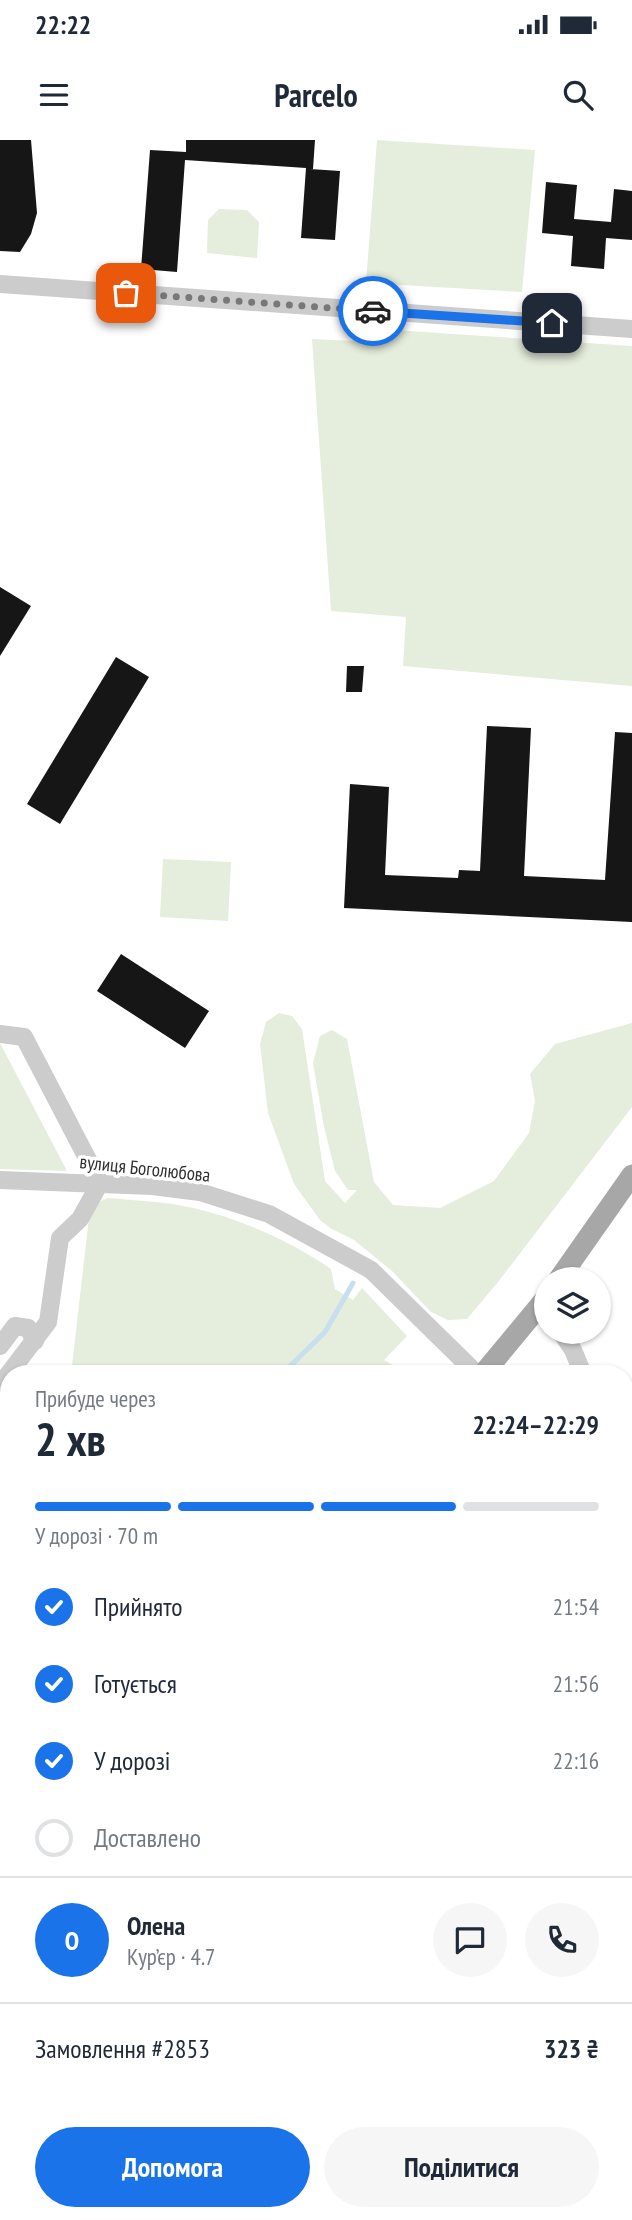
<!DOCTYPE html>
<html lang="uk">
<head>
<meta charset="utf-8">
<style>
	:root { --surface:#fff; --page:#f6f6f7; --text:#1f2937; --muted:#747a83; --line:#e0e1e3; --accent:#1a73e8 }
	body { margin:0; font-family:"PT Sans Narrow",sans-serif; background:var(--page); color:var(--text); height:100vh; display:flex; flex-direction:column; font-size:26px; white-space:nowrap }
	* { box-sizing:border-box; margin:0 }
	p { font-size:23px; color:var(--muted) }
	.icon { flex:none; width:38px; height:38px; fill:none; stroke:currentColor; stroke-width:2; stroke-linecap:round; stroke-linejoin:round }
	.map { position:relative; flex:1; overflow:hidden }
	.details { position:absolute; left:0px; top:1225px; width:634px; height:856px; display:flex; flex-direction:column; background:var(--surface); border-radius:28px 28px 0 0; box-shadow:0 2px 5px #0004 }
	.details>* { flex:none }
	.fabs { position:absolute; left:534px; top:1127px; display:grid; gap:14px }
	.fabs a { display:grid; place-items:center; width:77px; height:77px; border-radius:50%; background:var(--surface); box-shadow:0 2px 5px #0004; font-size:35px }
	.pin { position:absolute; display:grid; place-items:center; width:60px; height:60px; color:#fff; margin:-30px; border-radius:14px; box-shadow:0 4px 10px #0006 }
	.courier { position:absolute; display:grid; place-items:center; width:70px; height:70px; margin:-35px; border:5px solid #1a73e8; border-radius:50%; background:#fff; color:#222; box-shadow:0 2px 9px #0007 }
	.overview em { font-style:normal; font-weight:700 }
	.overview div { display:flex; flex-direction:column-reverse }
	.overview { display:flex; align-items:center; justify-content:space-between; height:119px; padding:0 35px }
	h1 { font-size:46px; font-weight:700; line-height:52px }
	.bar { display:grid; grid-template-columns:repeat(4,1fr); gap:10px 7px; align-content:center; height:84px; padding:0 35px }
	.bar i { height:9px; border-radius:5px; background:var(--line) }
	.bar .on { background:var(--accent) }
	.bar p { grid-column:span 4 }
	.line { display:flex; align-items:center; gap:18px; padding:0 35px; border-top:2px solid var(--line) }
	.line div { flex:1 }
	.round { display:grid; place-items:center; flex:none; width:74px; height:74px; border-radius:37px; background:var(--page) }
	ol { padding:0 35px; list-style:none }
	li { display:flex; align-items:center; gap:21px; height:77px }
	li p { margin-inline-start:auto }
	li .icon { padding:7px; border-radius:50%; background:var(--accent); color:#fff; stroke-width:4 }
	li:last-child { color:var(--muted) }
	li i { width:38px; height:38px; border:4px solid var(--line); border-radius:50% }
	.primary-button { display:flex; gap:14px; margin-top:auto; padding:14px 35px }
	.primary-button a { flex:1; height:80px; border-radius:42px; background:var(--accent); color:#fff; font-size:28px; font-weight:700; line-height:80px; text-align:center }
	.primary-button a+a { background:var(--page); color:var(--text) }
	.status { display:flex; justify-content:space-between; align-items:center; height:49px; padding:0 35px; background:var(--surface); direction:ltr }
	.status svg { height:19px; fill:currentColor }
	header { display:flex; justify-content:space-between; align-items:center; height:91px; padding:0 35px; background:var(--surface); font-size:32px; font-weight:700 }
	.map>svg:first-child { display:block }
	.green { fill:#e5eddc }
	.lines { fill:none; stroke-linecap:round; stroke-linejoin:round }
	.stream { stroke:#c7dfee; stroke-width:5 }
	.building { fill:#161616 }
	.minor { stroke:#ccc; stroke-width:18 }
	.major { stroke:#a7a7a7; stroke-width:21 }
	.done { stroke:#787878; stroke-width:7; stroke-dasharray:0 12.6 }
	.route { stroke:#1a73e8; stroke-width:9 }
	.labels { text-anchor:middle; stroke-width:7; stroke-linejoin:round; paint-order:stroke }
	.street-label { font-size:19px; fill:#2f2f2f; stroke:#fff }
</style>
</head>
<body>
<div class="status"><b>22:22</b><svg viewBox="0 0 49 12"><path d="M0 12V9h3v3zM5 12V6h3v6zM10 12V3h3v9zM15 12V0h3v12zM26 1h20v11H26zM47 4h2v5h-2z"/></svg></div>
<header><svg class="icon" aria-label="menu" viewBox="0 0 24 24"><path d="M4 6h16M4 12h16M4 18h16"/></svg>Parcelo<svg class="icon" aria-label="search" viewBox="0 0 24 24"><circle cx="10" cy="10" r="6"/><path d="M15 15l6 6"/></svg></header>
<div class="map">
<svg width="632" height="2080" viewBox="0 0 632 2080">
	<rect width="100%" height="100%" fill="#fff"/>
	<g class="green">
		<polygon points="377,0 535,10 522,152 366,143"/>
		<polygon points="219,69 247,70 259,82 257,118 207,113 208,80"/>
		<polygon points="363,188 632,206 632,546 403,526 406,477 331,471 312,199 353,201"/>
		<polygon points="163,719 231,722 228,781 160,777"/>
		<polygon points="279,873 292,876 302,889 325,1041 345,1063 357,1050 348,1050 335,1031 324,987 313,923 320,896 332,890 347,899 374,1042 393,1065 440,1068 494,1041 529,993 535,961 530,934 555,904 632,883 632,967 498,1142 467,1179 448,1180 431,1172 392,1131 354,1100 330,1088 320,1080 294,1044 268,973 260,904 266,882"/>
		<polygon points="0,903 67,1031 0,1029"/>
		<path d="M108,1058C129,1060 151,1061 173,1064C228,1073 286,1098 331,1129L335,1149L353,1160L362,1148L407,1196L384,1220L403,1231L401,1234H71L89,1078L96,1063Z"/>
		<polygon points="9,1441 9,1772 0,1783 0,1453"/>
		<rect x="625" y="1703" width="7" height="69"/>
		<rect x="625" y="1800" width="7" height="91"/>
		<polygon points="9,1891 9,2072 141,2072 141,2080 0,2080 0,1902"/>
		<polygon points="625,2043 632,2044 632,2080 583,2080 584,2072 625,2072"/>
	</g>
	<g class="lines">
		<g class="stream">
			<polyline points="282,1234 325,1192 353,1143"/>
			<polyline points="2,1883 9,1896"/>
			<polyline points="91,2072 95,2080"/>
		</g>
	</g>
	<g class="building">
		<polygon points="0,0 31,0 37,73 31,94 20,112 0,111"/>
		<polygon points="186,0 315,0 313,29 310,29 340,31 335,100 301,98 306,28 185,20 177,132 141,129 150,10 186,12"/>
		<polygon points="546,42 577,45 574,79 611,82 614,49 632,51 632,100 606,98 604,129 571,126 573,96 542,93"/>
		<polygon points="0,447 31,466 0,516"/>
		<polygon points="116,517 149,537 60,684 27,664"/>
		<polygon points="347,526 364,526 362,552 346,552"/>
		<polygon points="487,586 531,588 524,736 605,740 615,592 632,593 632,782 344,768 350,644 389,647 385,735 458,738 459,730 480,731"/>
		<polygon points="121,814 209,871 185,908 97,851"/>
	</g>
	<g class="lines">
		<g class="minor">
			<polyline points="0,144 632,189"/>
			<polyline points="0,894 24,897 100,1043"/>
			<polyline points="0,1040 152,1046 200,1052 269,1074 371,1130 477,1234"/>
			<polyline points="561,1192 573,1210 583,1234"/>
			<polyline points="0,1206 15,1186 28,1188 35,1201"/>
			<polyline points="0,1245 48,1182 60,1098 80,1079 100,1043"/>
			<polyline points="625,1418 632,1445"/>
			<polyline points="625,1563 632,1505"/>
			<polyline points="205,2080 205,2072"/>
			<polyline points="457,2080 457,2072"/>
			<polyline points="575,2080 576,2072"/>
		</g>
		<g class="major">
			<polyline points="559,1139 632,1035"/>
			<polyline points="483,1234 546,1158"/>
			<polyline points="0,1846 9,1836"/>
		</g>
	</g>
	<g class="lines">
		<polyline class="done" points="126,153 373,171"/>
		<polyline class="route" points="373,171 552,183"/>
	</g>
	<g class="labels">
		<g class="street-label">
			<text transform="translate(145 1028) rotate(6)" y="7">вулиця Боголюбова</text>
		</g>
	</g>
</svg>
<div class="fabs">
<a><svg class="icon" aria-label="layers" viewBox="0 0 24 24"><path d="M12 4l9 5-9 5-9-5zM3 14l9 5 9-5"/></svg></a>
</div>
<div class="pin" style="left:126px;top:153px;background:#ea580c"><svg class="icon" aria-label="bag" viewBox="0 0 24 24"><path d="M5 8h14l-1 12H6zM9 8a3 3 0 0 1 6 0"/></svg></div>
<div class="pin" style="left:552px;top:183px;background:#1f2937"><svg class="icon" aria-label="home" viewBox="0 0 24 24"><path d="M3 11l9-7 9 7M6 9v11h12V9"/></svg></div>
<div class="courier" style="left:373px;top:171px"><svg class="icon" aria-label="car" viewBox="0 0 24 24"><path d="M5 17H2v-5l4-1 3-4h7l3 4 3 1v5h-3M9 17h6M6 11h13"/><circle cx="7" cy="17" r="2"/><circle cx="17" cy="17" r="2"/></svg></div>
<section class="details">
<div class="overview"><div><h1>2 хв</h1><p>Прибуде через</p></div><em>22:24–22:29</em></div>
<div class="bar"><i class="on"></i><i class="on"></i><i class="on"></i><i></i><p>У дорозі · 70 m</p></div>
<ol>
<li><svg class="icon" aria-label="check" viewBox="0 0 24 24"><path d="M5 12l5 5 9-10"/></svg>Прийнято<p>21:54</p></li>
<li><svg class="icon" aria-label="check" viewBox="0 0 24 24"><path d="M5 12l5 5 9-10"/></svg>Готується<p>21:56</p></li>
<li><svg class="icon" aria-label="check" viewBox="0 0 24 24"><path d="M5 12l5 5 9-10"/></svg>У дорозі<p>22:16</p></li>
<li><i></i>Доставлено</li>
</ol>
<div class="line" style="height:126px"><b class="round" style="background:var(--accent);color:#fff">О</b><div><b>Олена</b><p>Кур’єр · 4.7</p></div><a class="round"><svg class="icon" aria-label="chat" viewBox="0 0 24 24"><path d="M4 5h16v11H9l-5 4z"/></svg></a><a class="round"><svg class="icon" aria-label="phone" viewBox="0 0 24 24"><path d="M5 4h4l2 5-3 2q2 4 5 5l2-3 5 2v4C11 20 4 13 5 4z"/></svg></a></div>
<div class="line" style="height:91px"><div>Замовлення #2853</div><b>323 ₴</b></div>
<div class="primary-button"><a>Допомога</a><a>Поділитися</a></div>
</section>
</div>
</body>
</html>
